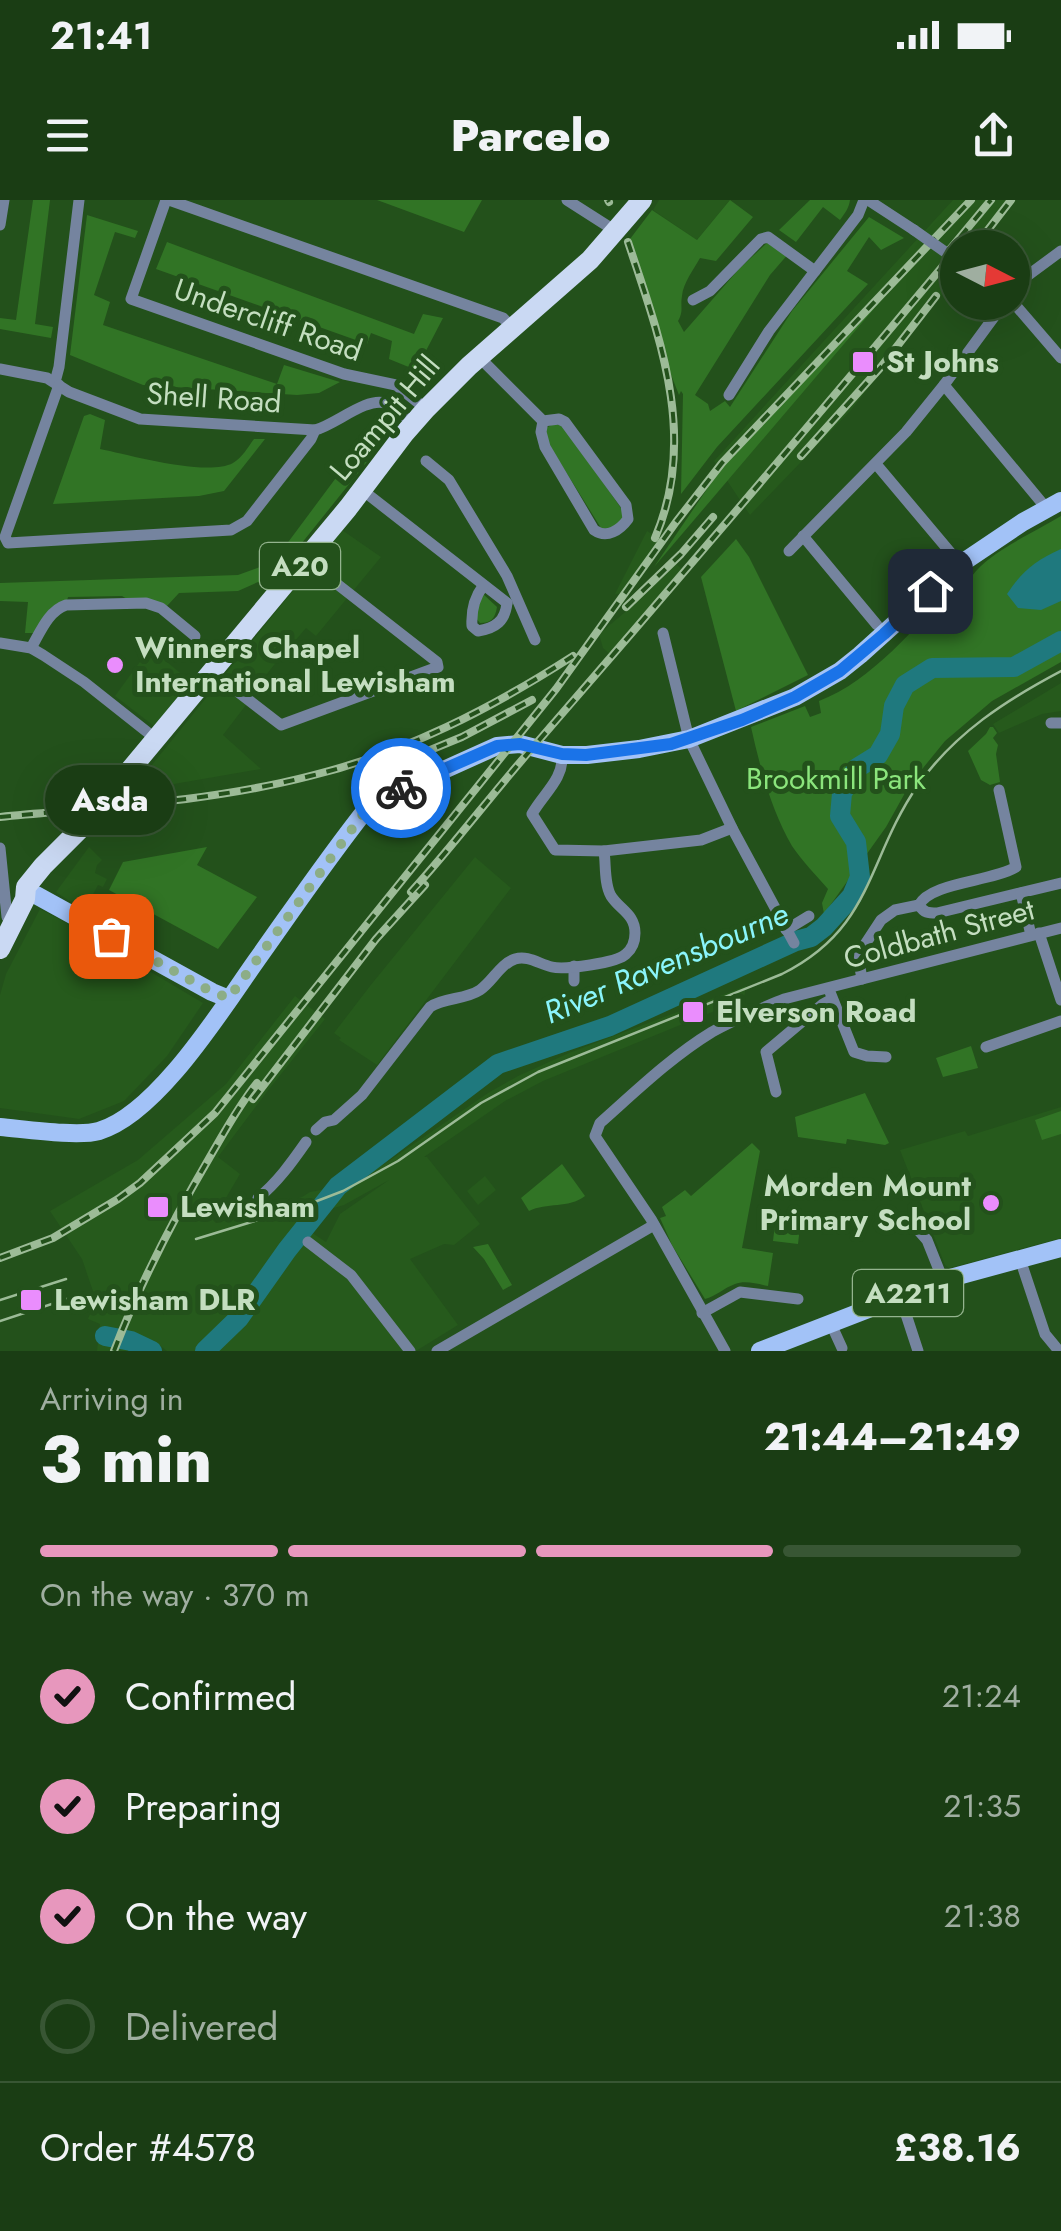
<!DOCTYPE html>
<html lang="en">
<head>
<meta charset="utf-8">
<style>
	:root { --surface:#1a3d14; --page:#23441d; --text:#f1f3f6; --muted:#9faea0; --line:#385634; --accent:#e797bd }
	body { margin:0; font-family:Jost,sans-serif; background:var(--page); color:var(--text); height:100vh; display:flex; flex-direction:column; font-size:38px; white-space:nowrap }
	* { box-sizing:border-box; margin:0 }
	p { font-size:32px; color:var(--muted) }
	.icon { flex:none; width:55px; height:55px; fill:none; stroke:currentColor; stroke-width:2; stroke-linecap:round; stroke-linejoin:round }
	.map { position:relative; height:1151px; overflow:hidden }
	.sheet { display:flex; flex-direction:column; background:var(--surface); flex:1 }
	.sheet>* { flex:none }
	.needle { width:65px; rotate:96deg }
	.controls { position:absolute; left:940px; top:30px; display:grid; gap:20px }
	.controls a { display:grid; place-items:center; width:90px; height:90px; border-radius:50%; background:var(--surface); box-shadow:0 10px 40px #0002,0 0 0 2px var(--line); font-size:50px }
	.pin { position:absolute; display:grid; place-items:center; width:85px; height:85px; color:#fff; margin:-42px; border-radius:20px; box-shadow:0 5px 15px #0006 }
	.courier { position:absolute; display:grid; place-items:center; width:100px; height:100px; margin:-50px; border:8px solid #1a73e8; border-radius:50%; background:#fff; color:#222; box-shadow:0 2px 12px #0007 }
	.bubble { position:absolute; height:70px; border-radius:35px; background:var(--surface); box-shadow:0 10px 40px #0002,0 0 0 2px var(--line); font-size:32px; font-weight:800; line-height:70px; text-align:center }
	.overview em { font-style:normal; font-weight:800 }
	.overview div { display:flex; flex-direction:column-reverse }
	.overview { display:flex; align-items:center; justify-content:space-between; height:170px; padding:0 40px }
	h1 { font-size:65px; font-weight:800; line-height:75px }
	.bar { display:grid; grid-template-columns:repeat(4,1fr); gap:15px 10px; align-content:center; height:120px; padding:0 40px }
	.bar i { height:12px; border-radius:8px; background:var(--line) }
	.bar .selected { background:var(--accent) }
	.bar p { grid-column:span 4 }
	.line { display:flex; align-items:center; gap:25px; padding:0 40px; border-top:2px solid var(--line) }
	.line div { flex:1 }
	ol { padding:0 40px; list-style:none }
	li { display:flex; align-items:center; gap:30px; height:110px }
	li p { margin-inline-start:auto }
	li .icon { padding:10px; border-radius:50%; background:var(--accent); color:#111; stroke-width:4 }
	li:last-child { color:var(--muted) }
	li i { width:55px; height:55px; border:5px solid var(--line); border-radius:50% }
	.status { display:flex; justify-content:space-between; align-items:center; height:70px; padding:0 50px; background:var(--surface); direction:ltr }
	.status svg { height:28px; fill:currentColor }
	header { display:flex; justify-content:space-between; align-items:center; height:130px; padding:0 40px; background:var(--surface); font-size:45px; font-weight:800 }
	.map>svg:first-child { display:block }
	.built { fill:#265a1c; fill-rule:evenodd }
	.green { fill:#317425 }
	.water { fill:#1f797e }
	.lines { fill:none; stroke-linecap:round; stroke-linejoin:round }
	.river { stroke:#1f797e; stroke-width:20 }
	.highway-tunnel { stroke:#3b6634; stroke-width:20; stroke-dasharray:20 10; stroke-linecap:butt }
	.street { stroke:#75849f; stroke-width:11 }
	.primary { stroke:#a2c2f7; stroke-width:18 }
	.highway { stroke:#cad9f3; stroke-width:20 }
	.tram { stroke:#9cbb97; stroke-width:2.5 }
	.rail-casing { stroke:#9cbb97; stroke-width:8 }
	.rail { stroke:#23511b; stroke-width:4; stroke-dasharray:11; stroke-linecap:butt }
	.street-bridge { stroke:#75849f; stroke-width:11 }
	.done { stroke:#8cad86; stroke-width:10; stroke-dasharray:0 18 }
	.route { stroke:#1a73e8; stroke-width:12 }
	.poi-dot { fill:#ea8dfd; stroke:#23511b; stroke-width:4 }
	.labels { text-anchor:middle; stroke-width:10; stroke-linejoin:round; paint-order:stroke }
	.shield { fill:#23511b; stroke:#94b48e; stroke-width:2.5 }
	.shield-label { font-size:28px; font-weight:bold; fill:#c4dec0 }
	.street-label { font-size:30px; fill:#c4dec0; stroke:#23511b }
	.poi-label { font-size:30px; font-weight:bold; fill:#c4dec0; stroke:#23511b; text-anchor:start }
	.park-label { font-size:30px; fill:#8be57c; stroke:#23511b }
	.water-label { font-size:32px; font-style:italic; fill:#8af5fb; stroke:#23511b }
</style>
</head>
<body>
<div class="status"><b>21:41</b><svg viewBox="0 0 49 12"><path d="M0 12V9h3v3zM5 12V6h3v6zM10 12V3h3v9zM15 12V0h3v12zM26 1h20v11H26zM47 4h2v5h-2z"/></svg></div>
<header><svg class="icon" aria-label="menu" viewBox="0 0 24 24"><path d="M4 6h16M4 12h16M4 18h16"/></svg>Parcelo<svg class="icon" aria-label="share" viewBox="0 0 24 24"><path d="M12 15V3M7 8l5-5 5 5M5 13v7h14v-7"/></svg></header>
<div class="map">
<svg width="1061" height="1151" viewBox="0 0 1061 1151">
	<rect width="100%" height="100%" fill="#23511b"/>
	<g class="built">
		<polygon points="659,0 730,0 697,40 653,10"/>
		<polygon points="953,0 1016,0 979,47 958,48 957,75 851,210 750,315 714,261"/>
		<polygon points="342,330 381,357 316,436 306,428 288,449 280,443 271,454 278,460 244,503 246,505 223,535 261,569 174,584 134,587"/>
		<polygon points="647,331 664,342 629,393 615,394"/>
		<polygon points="676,364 687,373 613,457 603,448 599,434 636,403"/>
		<polygon points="150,448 190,481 154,526 115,496"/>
		<polygon points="1061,483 1061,511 1042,514 999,533 993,524"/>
		<polygon points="89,647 102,660 97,665 95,673 107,679 103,687 98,685 86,708 68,700 56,692"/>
		<polygon points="475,657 511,688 377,865 339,840 341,838 334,833 370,786"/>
		<polygon points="40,709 80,730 203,803 167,856 124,901 79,919 0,908 0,795 6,774"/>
		<path d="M746,786L744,799L543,881L505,901L424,957H427L480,1024L454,1045L444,1044L410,1059L458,1125L416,1151H167L153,1140L147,1151H97L100,1124L88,1119L96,1100L82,1059L50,1011L138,960L226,884L295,796L325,819L269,889L218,957L240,974L213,1020L216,1023L302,997L310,992L342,986L383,965L488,893L518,876L569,853ZM389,980L340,1014L326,1042L293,1020L344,1005Z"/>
		<polygon points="1061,907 1061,1038 949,1068 945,1065 900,950 965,931 968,936"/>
		<polygon points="485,976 496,990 478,1005 467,991"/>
	</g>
	<g class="green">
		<polygon points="33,0 50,0 35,124 53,127 51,138 0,129 0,118 16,120"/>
		<polygon points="377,0 482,0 464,32"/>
		<path d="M730,0L753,17L716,61L700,58C694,69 683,83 682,96C680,108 684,110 678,121L684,132L739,69L769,41L789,53L770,75L695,195L708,204L710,211L725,201L730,207L792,111L869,17L904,38L881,50L869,37L847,71L868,84L717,247L681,294L683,194L681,191L679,195L668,167L630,39L652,10L697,40Z"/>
		<path d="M810,0H850C849,8 845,13 840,20L823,7L796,42L779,30Z"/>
		<polygon points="87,15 138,31 135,38 115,32 94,95 110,102 103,125 277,184 284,165 340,182 319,193 297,195 143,185 70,155"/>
		<polygon points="167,42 414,134 423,114 443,118 416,170 389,159 392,141 371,133 367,144 156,69"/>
		<polygon points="884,97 654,367 722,267"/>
		<path d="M90,214L105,220L100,249C130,255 207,277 233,263C242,258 248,247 254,239H265L224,291L199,296L53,304L84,216Z"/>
		<polygon points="555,223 565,228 623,311 623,318 612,329 601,328 546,240 546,228"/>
		<path d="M375,245L376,249L370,258L265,389L258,382L238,391L179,393L167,406L127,399L122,396L68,397L67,401C49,403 43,419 34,433H25L28,402L0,401V383L238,375L260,367L286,345L347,263Z"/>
		<path d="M1061,316V462L992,501L945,541L910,584L886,627L824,714L822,703L828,689C816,675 802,661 792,646C771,610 760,567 751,527L805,506L810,517L821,513L819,501C872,481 916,426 955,385L966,378L972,376C989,352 1035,332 1061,316Z"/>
		<polygon points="736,339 749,357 808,475 736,511 701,377"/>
		<path d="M482,393L497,407C495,419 491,423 480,423L475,417Z"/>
		<polygon points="990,527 993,527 997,533 993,538 998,545 996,554 1000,582 990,585 981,580 968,551 986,534"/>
		<polygon points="207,647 197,665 257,697 218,749 109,690 123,662"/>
		<polygon points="971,846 978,868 943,877 936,858"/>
		<polygon points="865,893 889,943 885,945 847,939 846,944 798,937 795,917"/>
		<polygon points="1061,911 1061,934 1042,940 1035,920"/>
		<path d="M752,943L760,951L742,1048L773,1053L768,1086C758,1084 745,1080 735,1084C724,1088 716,1096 705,1099L672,1045L660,1018L666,1016L662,1007L685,990L691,996Z"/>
		<path d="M562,964L585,996C568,1009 547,1002 529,1011L521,998Z"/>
		<polygon points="776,1015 801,1018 798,1044 773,1041"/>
		<polygon points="488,1044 512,1085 503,1090 484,1059 473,1047"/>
	</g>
	<path class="water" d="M1061,349V401L1041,410L1018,408L1007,394C1023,370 1035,361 1061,349Z"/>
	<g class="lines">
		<g class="river">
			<polyline points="105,1136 131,1141 152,1151"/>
			<polyline points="205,1151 239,1118 287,1050 338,986 498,864 610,826 796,741 811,737 824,727 852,696 860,677 856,642 840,616 842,593 857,568 878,555 890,534 894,506 905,485 932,468 1014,467 1061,441"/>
		</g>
		<polyline class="highway-tunnel" points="82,627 110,594"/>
		<g class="street">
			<polyline points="166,0 131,99 344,174 396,185 426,209"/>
			<polyline points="169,0 503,118 512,127"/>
			<polyline points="567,0 617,32"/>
			<polyline points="868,0 914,30"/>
			<polyline points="0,25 4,0"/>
			<polyline points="1012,87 1061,51"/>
			<polyline points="693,100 710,91 761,39 768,37 815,71"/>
			<polyline points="1012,101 1061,158"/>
			<path d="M479,157L543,221L559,219L565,222L626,305L628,319C620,330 607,339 594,330L545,247L541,232L543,221"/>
			<path d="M0,169L47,178L69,192L140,219L315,230C335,225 366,197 385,203C396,206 405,217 413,224"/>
			<polyline points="55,182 59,167 79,0"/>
			<polyline points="59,185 5,337 8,343 231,330 247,321 311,239 315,230"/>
			<polyline points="944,185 1047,309"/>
			<polyline points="729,195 769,131 858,15 864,0"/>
			<polyline points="426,261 449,280 507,376 535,440"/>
			<polyline points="876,264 950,352"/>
			<polyline points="361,289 507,403"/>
			<polyline points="803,336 877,425"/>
			<polyline points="789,351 906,232 944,185 1005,102"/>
			<path d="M483,386C474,398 471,410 472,426L478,431C496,428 505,421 507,403"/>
			<polyline points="663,433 689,539 732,628 794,743"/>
			<polyline points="0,443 31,448 43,455 84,482 156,539"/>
			<path d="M31,448C40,433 48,411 66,405L146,403L161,408L195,436"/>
			<polyline points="212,472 281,525 438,467 437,462 305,359"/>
			<polyline points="1051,523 1061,523"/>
			<path d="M562,555C564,579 543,594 532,614L555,650L604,651L701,640L732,628"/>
			<path d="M999,590L1016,667C991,682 931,682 919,705C924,713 928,713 937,713L1061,683"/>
			<polyline points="0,648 7,717"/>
			<polyline points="1021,693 1031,735"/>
			<polyline points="786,730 809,716"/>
			<polyline points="1039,733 1061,800"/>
			<polyline points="574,766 574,781"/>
			<polyline points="862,779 859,762 860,752 881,720 895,710 919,705"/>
			<polyline points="830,792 854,852 867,856 886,857"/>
			<polyline points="986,847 1061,821"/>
			<polyline points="776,892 766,852 823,804 832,799"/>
			<path d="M316,930L325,922L334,920L362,895L430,807C445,797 465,800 480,790C493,781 500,764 515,759C528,755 539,764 552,767C564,770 617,763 626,754C632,749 635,741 635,733C635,714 620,710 611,696C604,684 606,664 604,651"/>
			<path d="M258,998C277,983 292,962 306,942"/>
			<polyline points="912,1023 927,1040 943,1080"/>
			<polyline points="308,1042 351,1075 410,1151"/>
			<polyline points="1020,1059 1045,1134 1059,1151"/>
			<polyline points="900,1096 918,1151"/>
			<polyline points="702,1113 740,1092 798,1099"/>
			<polyline points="831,1124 842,1148"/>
			<polyline points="437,1151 654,1025"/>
			<path d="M725,1151L651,1019L595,936L600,923C635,892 671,857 712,832C735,819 760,809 784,799L1061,728"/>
		</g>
		<g class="primary">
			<polyline points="36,695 212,792 229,799"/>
			<path d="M0,927C24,929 78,937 99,931C157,914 222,809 256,761C293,709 329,656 368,607L377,600L497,546L520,544L562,555H587L639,549L689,539L795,497L840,471L860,455L962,363L1023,322L1061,301"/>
			<polyline points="760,1151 943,1080 1061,1048"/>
		</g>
		<g class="highway">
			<polyline points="110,594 348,308 404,234 426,209 469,166 590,60 642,0"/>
			<polyline points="0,749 25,699 26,687 43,666 82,627"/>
		</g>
		<g class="tram">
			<path d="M196,1039L304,1006L343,991L398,961L481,903L538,872L782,774C874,728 866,660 918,585C955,533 1006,500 1061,471"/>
			<polyline points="0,1100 66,1079"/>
			<polyline points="0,1121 73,1097"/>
		</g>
		<g class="rail-casing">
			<g id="rail">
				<polyline points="608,0 609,2"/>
				<path d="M628,42C660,138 698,238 655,338"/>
				<polyline points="974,48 1011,0"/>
				<polyline points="946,54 991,0"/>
				<polyline points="801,256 881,167 936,96"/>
				<polyline points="626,407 681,354 713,317"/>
				<polyline points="396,564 462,537 532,500"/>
				<path d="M0,617C104,607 209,602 310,576C405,553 492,508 573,456"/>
				<path d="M411,692C452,647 488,599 528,553C673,386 816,218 958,48"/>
				<polyline points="253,899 376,739 425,685"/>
				<polyline points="0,1058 53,1038 118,999 140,983 215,913 556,489 676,322 722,263 971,0"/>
				<path d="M114,1151C140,1083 174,1018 211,955C225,931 239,905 257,883"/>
			</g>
		</g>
		<use href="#rail" class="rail"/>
		<polyline class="street-bridge" points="914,30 958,61"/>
	</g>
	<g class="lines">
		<polyline class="done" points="111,736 212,792 229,798 368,607 401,588"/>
		<polyline class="route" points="401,588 497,546 520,544 562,554 586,555 671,544 742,520 795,497 840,471 884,434 930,391"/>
	</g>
	<g class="poi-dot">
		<rect x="851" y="150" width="24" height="24" rx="5"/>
		<circle cx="115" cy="465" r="10"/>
		<rect x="681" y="800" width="24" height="24" rx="5"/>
		<circle cx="991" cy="1003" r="10"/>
		<rect x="146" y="995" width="24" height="24" rx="5"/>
		<rect x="19" y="1088" width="24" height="24" rx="5"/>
	</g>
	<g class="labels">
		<g class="shield">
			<rect x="260" y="343" width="80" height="46" rx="8"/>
			<rect x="853" y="1070" width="110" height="46" rx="8"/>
		</g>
		<g class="shield-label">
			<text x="300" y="376">A20</text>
			<text x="908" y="1103">A2211</text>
		</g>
		<g class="street-label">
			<text transform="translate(268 120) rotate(19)" y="10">Undercliff Road</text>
			<text transform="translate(214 198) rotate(4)" y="10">Shell Road</text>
			<text transform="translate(385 218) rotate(-50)" y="10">Loampit Hill</text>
			<text transform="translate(939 734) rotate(-15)" y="10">Coldbath Street</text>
		</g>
		<g class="poi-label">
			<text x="886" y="172">St Johns</text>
			<text x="135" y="458">Winners Chapel<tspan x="135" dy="34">International Lewisham</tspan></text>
			<text x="716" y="822">Elverson Road</text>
			<text x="971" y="996" text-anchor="end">Morden Mount<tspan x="971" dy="34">Primary School</tspan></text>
			<text x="180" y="1017">Lewisham</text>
			<text x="54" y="1110">Lewisham DLR</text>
		</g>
		<g class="park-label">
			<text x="836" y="589">Brookmill Park</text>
		</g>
		<g class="water-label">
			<text transform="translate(666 763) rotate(-23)" y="11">River Ravensbourne</text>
		</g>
	</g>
</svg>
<div class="controls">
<a><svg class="needle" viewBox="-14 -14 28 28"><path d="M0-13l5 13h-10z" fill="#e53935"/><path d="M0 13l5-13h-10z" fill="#9faea0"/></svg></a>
</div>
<div class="pin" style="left:111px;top:736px;background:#ea580c"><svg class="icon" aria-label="bag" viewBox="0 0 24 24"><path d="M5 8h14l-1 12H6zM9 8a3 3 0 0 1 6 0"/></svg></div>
<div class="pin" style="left:930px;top:391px;background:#1f2937"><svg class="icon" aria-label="home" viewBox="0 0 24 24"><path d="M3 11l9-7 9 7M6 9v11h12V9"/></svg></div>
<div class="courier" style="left:401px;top:588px"><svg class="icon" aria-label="bike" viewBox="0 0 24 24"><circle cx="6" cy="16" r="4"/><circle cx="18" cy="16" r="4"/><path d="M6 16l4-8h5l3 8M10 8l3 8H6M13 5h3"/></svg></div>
<div class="bubble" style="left:45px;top:565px;width:130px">Asda</div>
</div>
<section class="sheet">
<div class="overview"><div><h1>3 min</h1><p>Arriving in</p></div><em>21:44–21:49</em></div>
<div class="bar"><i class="selected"></i><i class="selected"></i><i class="selected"></i><i></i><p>On the way · 370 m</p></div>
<ol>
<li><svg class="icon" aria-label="check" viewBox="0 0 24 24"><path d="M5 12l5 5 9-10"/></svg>Confirmed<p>21:24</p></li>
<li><svg class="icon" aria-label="check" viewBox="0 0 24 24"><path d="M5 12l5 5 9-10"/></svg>Preparing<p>21:35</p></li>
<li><svg class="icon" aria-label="check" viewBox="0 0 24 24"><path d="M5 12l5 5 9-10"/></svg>On the way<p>21:38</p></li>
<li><i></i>Delivered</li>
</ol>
<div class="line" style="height:130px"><div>Order #4578</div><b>£38.16</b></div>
</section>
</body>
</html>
